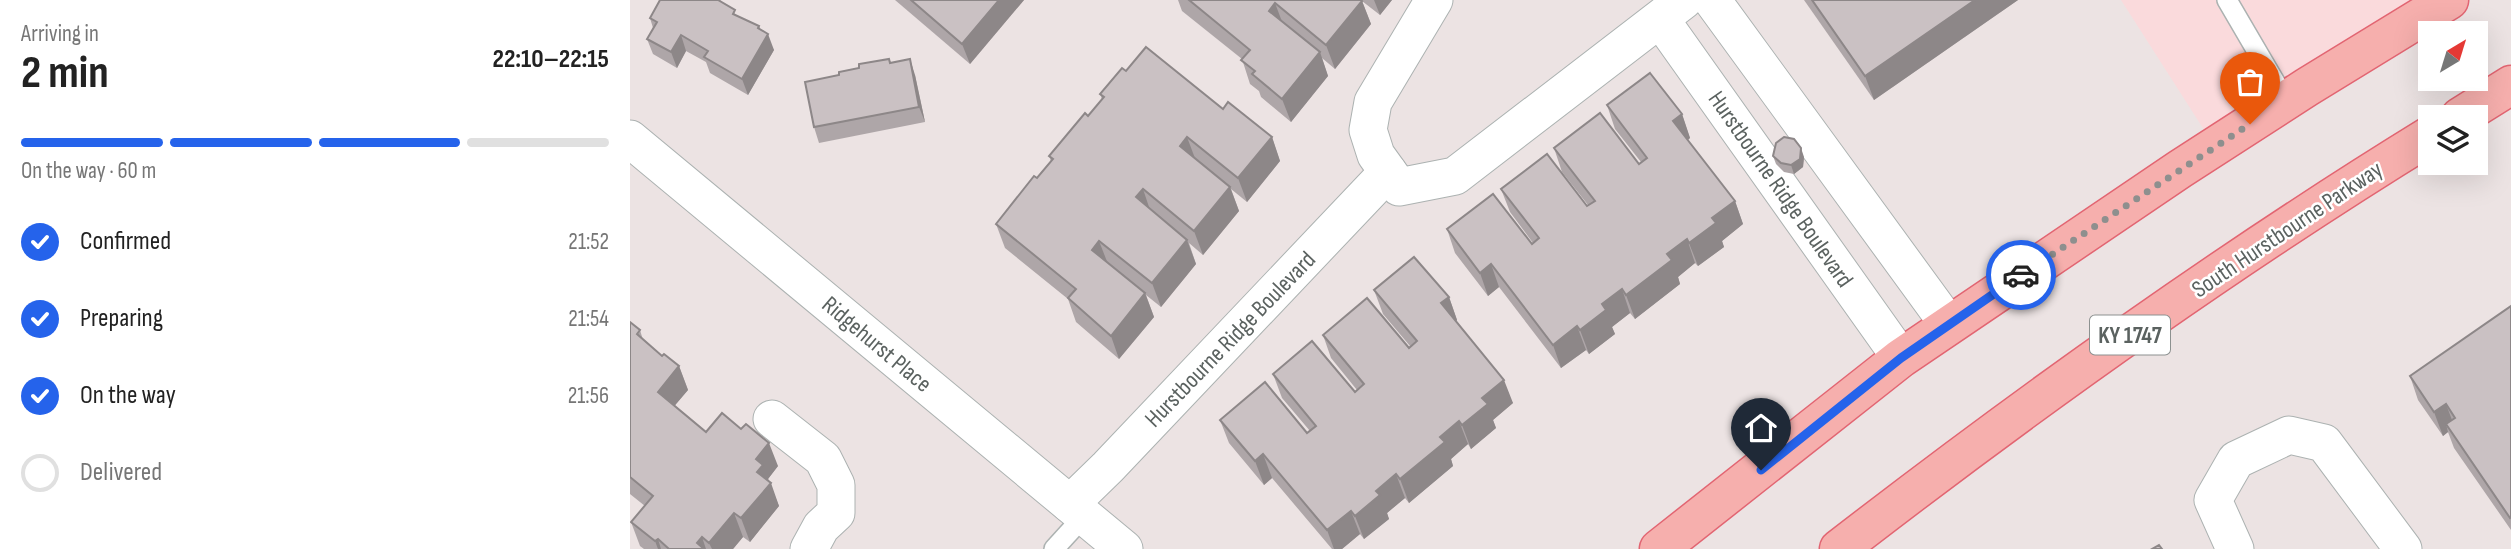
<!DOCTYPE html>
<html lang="en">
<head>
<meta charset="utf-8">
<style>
	:root { --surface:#fff; --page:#f2f2f2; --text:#222; --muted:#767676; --line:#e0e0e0; --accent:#2563eb }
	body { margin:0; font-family:"Sofia Sans Condensed",sans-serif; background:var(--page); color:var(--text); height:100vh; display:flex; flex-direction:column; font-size:26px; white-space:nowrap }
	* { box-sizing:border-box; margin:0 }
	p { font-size:23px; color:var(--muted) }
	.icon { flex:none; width:38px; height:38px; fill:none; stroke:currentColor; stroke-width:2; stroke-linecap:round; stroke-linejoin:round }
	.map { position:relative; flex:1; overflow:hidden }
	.drawer { display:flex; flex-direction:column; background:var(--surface); width:630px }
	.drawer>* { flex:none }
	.needle { width:46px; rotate:38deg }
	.fabs { position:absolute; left:1788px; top:21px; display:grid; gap:14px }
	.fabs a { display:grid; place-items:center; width:70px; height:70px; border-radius:0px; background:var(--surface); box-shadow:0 7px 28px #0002; font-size:35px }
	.pin { position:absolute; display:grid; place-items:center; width:60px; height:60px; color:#fff; margin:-72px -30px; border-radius:50% 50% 50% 0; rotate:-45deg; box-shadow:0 0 7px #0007 }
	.pin .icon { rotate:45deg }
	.courier { position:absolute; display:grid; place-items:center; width:70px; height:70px; margin:-35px; border:5px solid #2563eb; border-radius:50%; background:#fff; color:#222; box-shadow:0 2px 9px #0007 }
	.summary em { font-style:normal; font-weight:700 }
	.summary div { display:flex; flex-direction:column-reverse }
	.summary { display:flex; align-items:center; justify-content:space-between; height:119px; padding:0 21px }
	h1 { font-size:46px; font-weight:700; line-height:52px }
	.bar { display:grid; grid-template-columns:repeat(4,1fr); gap:10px 7px; align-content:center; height:84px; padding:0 21px }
	.bar i { height:9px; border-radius:5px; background:var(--line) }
	.bar .selected { background:var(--accent) }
	.bar p { grid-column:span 4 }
	ol { padding:0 21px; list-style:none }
	li { display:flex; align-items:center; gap:21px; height:77px }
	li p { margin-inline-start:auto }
	li .icon { padding:7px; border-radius:50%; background:var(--accent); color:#fff; stroke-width:4 }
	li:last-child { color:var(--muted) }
	li i { width:38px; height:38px; border:4px solid var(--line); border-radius:50% }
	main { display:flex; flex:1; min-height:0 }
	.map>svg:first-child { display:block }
	.commercial { fill:#fadadc }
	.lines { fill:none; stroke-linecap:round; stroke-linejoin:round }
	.service-casing { stroke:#acb2b1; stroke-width:22 }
	.minor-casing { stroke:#acb2b1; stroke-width:39 }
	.primary-casing { stroke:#e26572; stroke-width:41 }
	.service { stroke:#fff; stroke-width:19 }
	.minor { stroke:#fff; stroke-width:37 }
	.primary { stroke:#f6afad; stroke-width:38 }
	.wall { fill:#aea6a8 }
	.shaded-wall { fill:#8d8788 }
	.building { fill:#cac1c3; stroke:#8d8788; stroke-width:2 }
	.done { stroke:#8e8f8e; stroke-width:7; stroke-dasharray:0 12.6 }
	.route { stroke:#2563eb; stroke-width:9 }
	.labels { text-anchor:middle; stroke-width:5; stroke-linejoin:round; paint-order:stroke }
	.shield { fill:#fff; stroke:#8c9190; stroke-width:2 }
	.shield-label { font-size:23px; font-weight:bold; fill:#5b6260 }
	.street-label { font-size:24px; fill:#5b6260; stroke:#fff }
</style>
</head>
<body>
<main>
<section class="drawer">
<div class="summary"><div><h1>2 min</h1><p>Arriving in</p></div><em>22:10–22:15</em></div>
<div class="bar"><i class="selected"></i><i class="selected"></i><i class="selected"></i><i></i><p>On the way · 60 m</p></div>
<ol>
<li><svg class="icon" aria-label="check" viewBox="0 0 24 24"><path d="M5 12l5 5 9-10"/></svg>Confirmed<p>21:52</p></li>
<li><svg class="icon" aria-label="check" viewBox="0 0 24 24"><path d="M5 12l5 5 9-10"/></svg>Preparing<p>21:54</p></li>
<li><svg class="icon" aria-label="check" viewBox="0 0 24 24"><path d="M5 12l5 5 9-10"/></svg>On the way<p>21:56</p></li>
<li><i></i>Delivered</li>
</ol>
</section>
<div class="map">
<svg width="1881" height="549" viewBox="0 0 1881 549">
	<rect width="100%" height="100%" fill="#ece3e3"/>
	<polygon class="commercial" points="1491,0 1819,0 1585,147"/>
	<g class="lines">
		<g class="service-casing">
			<g id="service">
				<polyline points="1597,0 1656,101"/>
				<polyline points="424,549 454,516"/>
			</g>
		</g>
		<g class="minor-casing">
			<g id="minor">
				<polyline points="804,0 743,102 738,130 746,155 769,187 825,176 1054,0"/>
				<polyline points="1082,0 1319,325"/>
				<polyline points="1031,20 1271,358"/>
				<polyline points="0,139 494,549"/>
				<polyline points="142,419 193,459 206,485 206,513 191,527 179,549"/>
				<polyline points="440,504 478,467 758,172"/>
				<polyline points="1605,549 1583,500 1606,460 1659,435 1694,443 1773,549"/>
			</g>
		</g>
		<g class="primary-casing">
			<g id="primary">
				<polyline points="1830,117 1881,85"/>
				<polyline points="1029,549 1271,358 1550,169 1677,87 1819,0"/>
				<path d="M1209,549C1399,402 1596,261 1801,135"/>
			</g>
		</g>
		<use href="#service" class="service"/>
		<use href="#minor" class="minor"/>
		<use href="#primary" class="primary"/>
	</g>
	<g class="wall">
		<polygon points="30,0 90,0 107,16 130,29 144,50 118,95 80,73 76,62 56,51 47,68 23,54 17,39 23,28 20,18"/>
		<polygon points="265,0 394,0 340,64"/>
		<polygon points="548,0 762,0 750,15 732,1 741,24 705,69 692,58 698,76 661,122 631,97 629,91 620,84 612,59 552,11"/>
		<polygon points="1174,0 1388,0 1244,100"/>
		<polygon points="260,63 285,75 295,122 189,143 184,127 209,75"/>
		<polygon points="496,71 593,109 642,137 650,161 617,202 601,189 609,211 573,255 559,243 566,264 531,307 516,295 524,317 489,359 446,322 438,299 375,248 366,224 421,161 419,156 458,116 472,99 470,94"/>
		<polygon points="977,105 1052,114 1060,138 1058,140 1105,201 1113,224 1092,241 1094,247 1068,266 1065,263 1048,277 1050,284 1005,319 1000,313 982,327 985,334 959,354 956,350 931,368 869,287 858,296 825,253 817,229 902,244 903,243 880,212 871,189 957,206 958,205 932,172 924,148 1009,164 1011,162 985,129"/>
		<polygon points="1143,156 1174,157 1173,167 1164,174 1154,172 1146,164"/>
		<polygon points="744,290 819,297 827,320 826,322 883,403 863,420 866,428 841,449 838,444 821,459 823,466 779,503 775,498 757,513 759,519 734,539 730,534 712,549 702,549 642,478 634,485 599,443 590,420 677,433 680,431 652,398 643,374 725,392 727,390 701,358 693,335 779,348 780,346 753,314"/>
		<polygon points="1881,306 1881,530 1824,448 1818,432 1813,436 1788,400 1780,376"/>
		<polygon points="0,322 10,330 13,340 32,356 49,366 58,390 44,406 76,432 148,466 138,479 149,506 120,542 113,537 103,549 14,549 10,546 1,522 15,506 0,494"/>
	</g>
	<g class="shaded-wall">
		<polygon points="369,0 394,0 340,64 332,44"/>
		<polygon points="744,0 762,0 750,15"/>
		<polygon points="1345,0 1388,0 1244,100 1235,76"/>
		<polygon points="732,1 741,24 705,69 696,45"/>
		<polygon points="645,3 654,27 639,11"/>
		<polygon points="129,26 134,40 138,34 144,50 118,95 112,79"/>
		<polygon points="51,35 56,51 47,68 41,52"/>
		<polygon points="690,52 698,76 661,122 652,99"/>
		<polygon points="280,59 285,75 295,122 289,107"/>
		<polygon points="1052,114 1060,138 1052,144 1043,121"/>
		<polygon points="557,137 566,161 550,146"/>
		<polygon points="642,137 650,161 617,202 608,178"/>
		<polygon points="1171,148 1174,157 1173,167 1164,174 1161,165"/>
		<polygon points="600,187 609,211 573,255 564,231"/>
		<polygon points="513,189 521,213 506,197"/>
		<polygon points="1105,201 1113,224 1092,241 1094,247 1068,266 1059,243 1082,218"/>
		<polygon points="1057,239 1065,263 1048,277 1050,284 1005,319 996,295 1037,254"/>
		<polygon points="557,240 566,264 531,307 522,283"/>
		<polygon points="469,241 478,264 462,250"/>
		<polygon points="861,264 869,287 858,296 850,273"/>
		<polygon points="992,289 1000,313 982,327 985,334 959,354 950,330 972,304"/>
		<polygon points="515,293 524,317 489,359 481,336"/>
		<polygon points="819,297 827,320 819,327 811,303"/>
		<polygon points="947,326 956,350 931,368 923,345"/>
		<polygon points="49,366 58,390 36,416 28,392"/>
		<polygon points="874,380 883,403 863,420 866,428 841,449 832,425 852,398"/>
		<polygon points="1816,404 1825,428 1816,424 1818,432 1813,436 1804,412"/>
		<polygon points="829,421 838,444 821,459 823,466 779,503 770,479 810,437"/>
		<polygon points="139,443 148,466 138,479 140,484 141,483 149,506 120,542 111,518 126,459"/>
		<polygon points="633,454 642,478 634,485 625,461"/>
		<polygon points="766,474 775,498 757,513 759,519 734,539 725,516 746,491"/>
		<polygon points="721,511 730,534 712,549 704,549 697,530"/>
		<polygon points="104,513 113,537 103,549 82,549 79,543"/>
		<polygon points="72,537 76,549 69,549 67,543"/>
		<polygon points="28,539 31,549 28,549 25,541"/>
	</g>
	<g class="building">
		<polygon points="30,0 88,0 105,10 103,14 129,26 128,28 138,34 112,79 74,57 78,51 51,35 41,52 17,39 27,22 20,18"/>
		<polygon points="281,0 369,0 332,44"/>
		<polygon points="559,0 731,0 732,1 696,45 645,3 639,11 690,52 652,99 622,74 625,71 611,60 620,50"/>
		<polygon points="1182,0 1345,0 1235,76"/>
		<polygon points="516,47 593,109 598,102 642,137 608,178 557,137 550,146 600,187 564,231 513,189 506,197 557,240 522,283 469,241 462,250 515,293 481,336 438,298 446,289 366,224 404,176 407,178 423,159 419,156 455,113 458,116 474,97 470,94 492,68 496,71"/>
		<polygon points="259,59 260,63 280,59 289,107 184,127 175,82 209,75 209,72 229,68 229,64"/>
		<polygon points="1020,73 1052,114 1043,121 1105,201 1082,218 1086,223 1059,243 1057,239 1037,254 1042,260 996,295 992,289 972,304 976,310 950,330 947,326 923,345 861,264 850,273 817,229 863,194 902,244 909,238 871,189 917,154 957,206 965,201 924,148 970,113 1009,164 1017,158 977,105"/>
		<polygon points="1154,137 1164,139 1171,148 1170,159 1161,165 1151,163 1143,156 1146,143"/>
		<polygon points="784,257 819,297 811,303 874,380 852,398 858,404 832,425 829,421 810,437 815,442 770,479 766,474 746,491 750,495 725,516 721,511 697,530 633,454 625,461 590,420 635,382 677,433 686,426 643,374 682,341 725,392 734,384 693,335 737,298 779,348 787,341 744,290"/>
		<polygon points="1881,306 1881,517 1880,518 1816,424 1825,418 1816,404 1804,412 1780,376"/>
		<polygon points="0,322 10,330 7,334 32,356 34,354 49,366 28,392 76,432 92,413 111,429 116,424 139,443 126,459 133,465 127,472 141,483 111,518 104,513 79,543 72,537 67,543 74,549 39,549 28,539 25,541 1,522 23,496 0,477"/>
		<polygon points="1529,545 1532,549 1522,549"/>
	</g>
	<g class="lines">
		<polyline class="done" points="1391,275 1620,124"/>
		<polyline class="route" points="1131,470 1271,358 1391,275"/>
	</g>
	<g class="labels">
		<rect class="shield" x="1460" y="315.5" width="80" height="39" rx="5"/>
		<g class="shield-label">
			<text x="1500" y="343">KY 1747</text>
		</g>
		<g class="street-label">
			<text transform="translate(1151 189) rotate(55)" y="8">Hurstbourne Ridge Boulevard</text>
			<text transform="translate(1657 229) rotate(-34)" y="8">South Hurstbourne Parkway</text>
			<text transform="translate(600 339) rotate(-46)" y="8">Hurstbourne Ridge Boulevard</text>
			<text transform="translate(247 344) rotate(40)" y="8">Ridgehurst Place</text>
		</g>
	</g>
</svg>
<div class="fabs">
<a><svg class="needle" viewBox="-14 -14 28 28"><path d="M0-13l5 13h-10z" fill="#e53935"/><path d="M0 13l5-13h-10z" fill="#767676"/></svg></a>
<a><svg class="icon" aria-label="layers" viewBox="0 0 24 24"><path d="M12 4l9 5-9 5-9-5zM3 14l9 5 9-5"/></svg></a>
</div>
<div class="pin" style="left:1620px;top:124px;background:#ea580c"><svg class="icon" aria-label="bag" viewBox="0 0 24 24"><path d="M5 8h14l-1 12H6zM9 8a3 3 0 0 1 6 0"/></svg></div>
<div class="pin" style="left:1131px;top:470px;background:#1f2937"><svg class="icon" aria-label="home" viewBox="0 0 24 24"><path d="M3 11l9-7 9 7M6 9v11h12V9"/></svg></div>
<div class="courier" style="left:1391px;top:275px"><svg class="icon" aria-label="car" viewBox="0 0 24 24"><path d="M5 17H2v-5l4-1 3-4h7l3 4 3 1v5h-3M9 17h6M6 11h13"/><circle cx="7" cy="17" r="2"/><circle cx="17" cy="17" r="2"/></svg></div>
</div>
</main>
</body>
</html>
